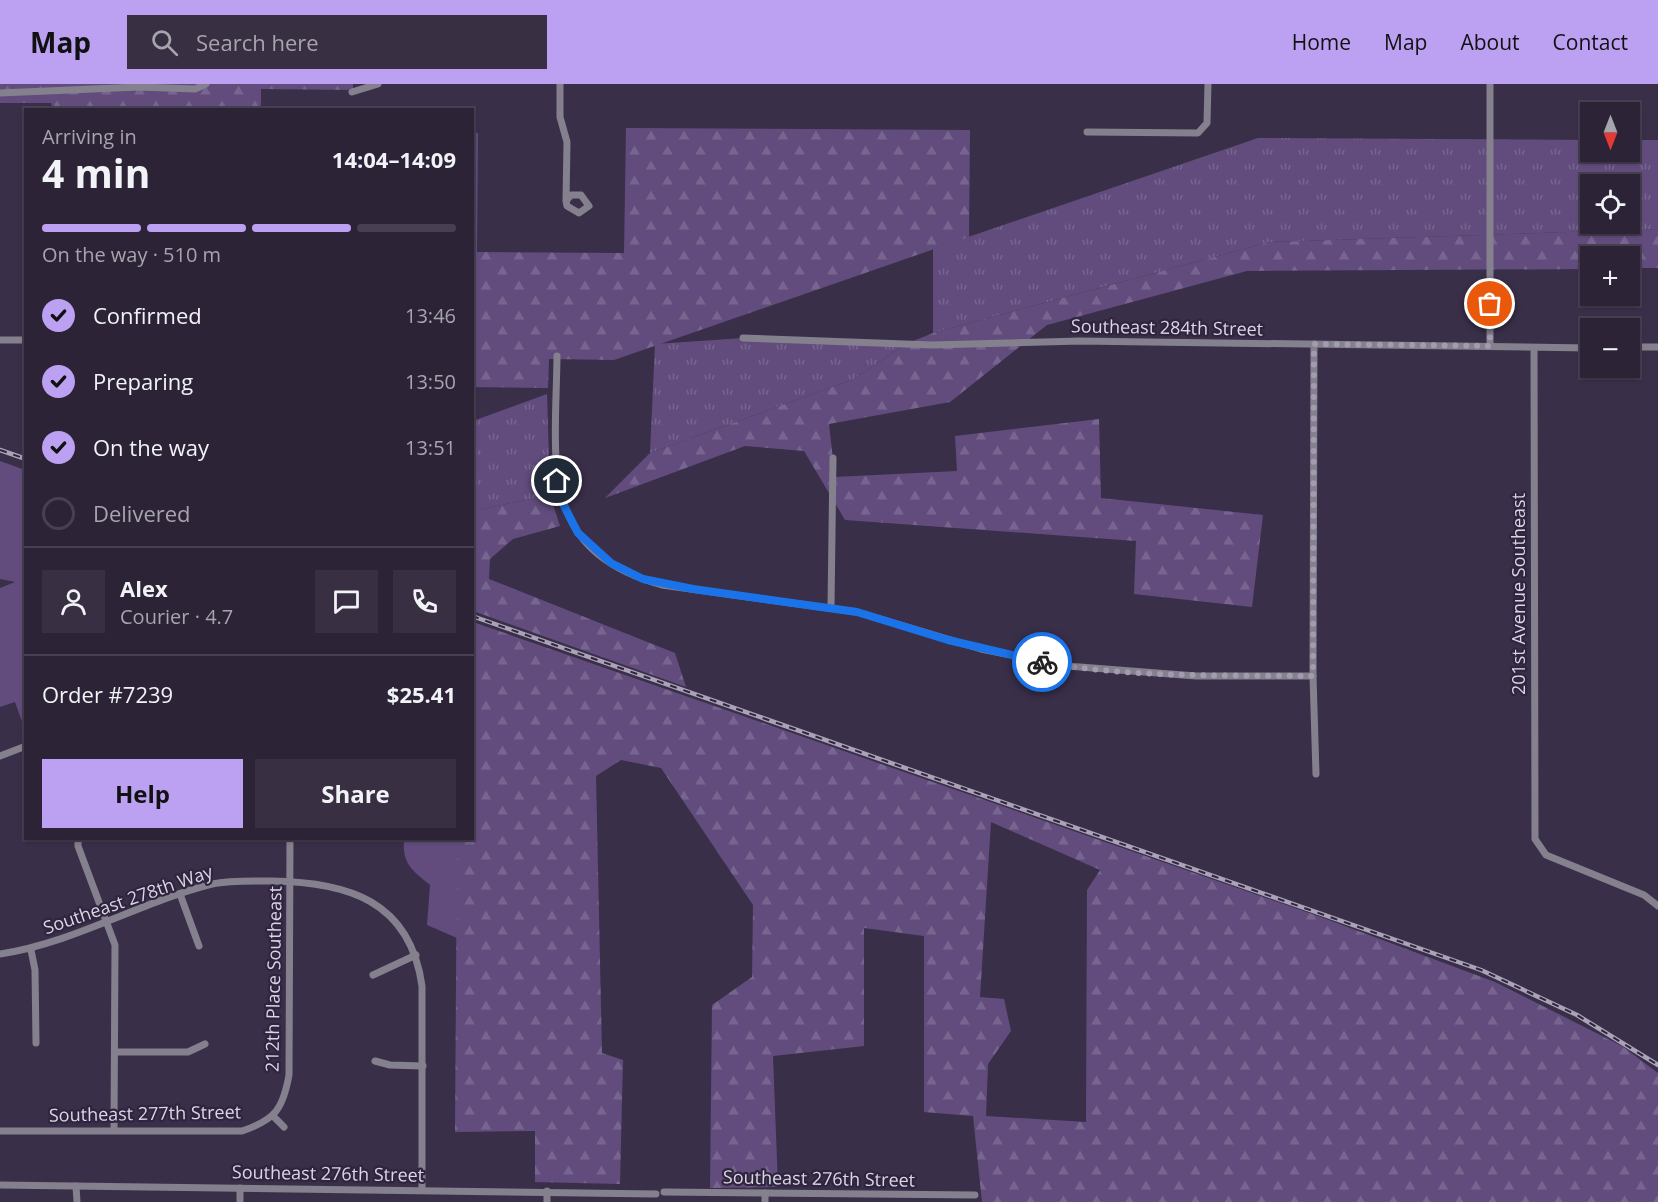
<!DOCTYPE html>
<html lang="en">
<head>
<meta charset="utf-8">
<style>
	:root { --surface:#2c2337; --page:#382f42; --text:#f1f3f6; --muted:#a6a4ad; --line:#484052; --accent:#bca0f2 }
	body { margin:0; font-family:"Open Sans",sans-serif; background:var(--page); color:var(--text); height:100vh; display:flex; flex-direction:column; font-size:22px; white-space:nowrap }
	* { box-sizing:border-box; margin:0 }
	p { font-size:20px; color:var(--muted) }
	.icon { flex:none; width:33px; height:33px; fill:none; stroke:currentColor; stroke-width:2; stroke-linecap:round; stroke-linejoin:round }
	.map { position:relative; flex:1; overflow:hidden }
	.side { position:absolute; left:24px; top:24px; width:450px; height:732px; display:flex; flex-direction:column; background:var(--surface); border-radius:0px; box-shadow:0 2px 4px #0004,0 0 0 2px var(--line) }
	.side>* { flex:none }
	.needle { width:39px; rotate:180deg }
	.buttons { position:absolute; left:1580px; top:18px; display:grid; gap:12px }
	.buttons a { display:grid; place-items:center; width:60px; height:60px; border-radius:0px; background:var(--surface); box-shadow:0 2px 4px #0004,0 0 0 2px var(--line); font-size:30px }
	.pin { position:absolute; display:grid; place-items:center; width:51px; height:51px; color:#fff; margin:-26px; border:3px solid #fff; border-radius:50%; box-shadow:0 2px 6px #0007 }
	.courier { position:absolute; display:grid; place-items:center; width:60px; height:60px; margin:-30px; border:4px solid #1a73e8; border-radius:50%; background:#fff; color:#222; box-shadow:0 2px 8px #0007 }
	.overview em { font-style:normal; font-weight:700 }
	.overview div { display:flex; flex-direction:column-reverse }
	.overview { display:flex; align-items:center; justify-content:space-between; height:102px; padding:0 18px }
	h1 { font-size:39px; font-weight:700; line-height:45px }
	.bar { display:grid; grid-template-columns:repeat(4,1fr); gap:9px 6px; align-content:center; height:72px; padding:0 18px }
	.bar i { height:8px; border-radius:4px; background:var(--line) }
	.bar .current { background:var(--accent) }
	.bar p { grid-column:span 4 }
	.line { display:flex; align-items:center; gap:15px; padding:0 18px; border-top:2px solid var(--line) }
	.line div { flex:1 }
	.round { display:grid; place-items:center; flex:none; width:63px; height:63px; border-radius:0px; background:var(--page) }
	ol { padding:0 18px; list-style:none }
	li { display:flex; align-items:center; gap:18px; height:66px }
	li p { margin-inline-start:auto }
	li .icon { padding:6px; border-radius:50%; background:var(--accent); color:#111; stroke-width:4 }
	li:last-child { color:var(--muted) }
	li i { width:33px; height:33px; border:3px solid var(--line); border-radius:50% }
	.button { display:flex; gap:12px; margin-top:auto; padding:12px 18px }
	.button a { flex:1; height:69px; border-radius:0px; background:var(--accent); color:#111; font-size:24px; font-weight:700; line-height:69px; text-align:center }
	.button a+a { background:var(--page); color:var(--text) }
	header { display:flex; align-items:center; gap:36px; box-sizing:border-box; height:84px; padding:0 30px; background:var(--accent); color:#111 }
	header strong { font-size:28px }
	nav { display:flex; gap:33px; margin-inline-start:auto; font-size:21px }
	.search { width:420px; height:54px; background:var(--page); display:flex; align-items:center; gap:15px; box-sizing:border-box; padding:0 21px; border-radius:0px; color:var(--muted); font-size:22px }
	.map>svg:first-child { display:block }
	.grass { fill:url(#grass-tufts); fill-rule:evenodd }
	.forest { fill:url(#forest-firs); fill-rule:evenodd }
	.park { fill:#614c7d }
	.lines { fill:none; stroke-linecap:round; stroke-linejoin:round }
	.street { stroke:#85808e; stroke-width:7 }
	.rail-casing { stroke:#aaa2b6; stroke-width:4.5 }
	.rail { stroke:#30253e; stroke-width:2; stroke-dasharray:7; stroke-linecap:butt }
	.done { stroke:#a39baf; stroke-width:6; stroke-dasharray:0 10.8 }
	.route { stroke:#1a73e8; stroke-width:8 }
	.labels { text-anchor:middle; stroke-width:4.5; stroke-linejoin:round; paint-order:stroke }
	.street-label { font-size:18px; fill:#dbd5e6; stroke:#30253e }
</style>
</head>
<body>
<header>
<strong>Map</strong>
<div class="search"><svg class="icon" aria-label="search" viewBox="0 0 24 24"><circle cx="10" cy="10" r="6"/><path d="M15 15l6 6"/></svg>Search here</div>
<nav><a>Home</a><a>Map</a><a>About</a><a>Contact</a></nav>
</header>
<div class="map">
<svg width="1658" height="1118" viewBox="0 0 1658 1118">
	<defs>
		<pattern id="grass-tufts" width="24" height="20" patternUnits="userSpaceOnUse" patternTransform="scale(1.5)"><rect width="24" height="20" fill="#614c7d"/><path d="M3 7l-1-3M5 7V3M7 7l1-3M15 17l-1-3M17 17v-4M19 17l1-3" fill="none" stroke="#77658f"/></pattern>
		<pattern id="forest-firs" width="22" height="20" patternUnits="userSpaceOnUse" patternTransform="scale(1.5)"><rect width="22" height="20" fill="#614c7d"/><path d="M5 1l3.5 6h-7zM16 11l3.5 6h-7z" fill="#77658f"/></pattern>
	</defs>
	<rect width="100%" height="100%" fill="#3a2f49"/>
	<g class="grass">
		<path d="M1258,54L1590,56V68H1629V56H1658V145L1270,158L933,249V165ZM1590,100H1629V140H1590Z"/>
		<polygon points="744,254 906,260 854,295 650,369 655,260"/>
		<polygon points="547,310 550,411 473,427 473,337"/>
	</g>
	<g class="forest">
		<polygon points="0,0 353,0 353,6 261,5 261,25 53,26 51,19 0,19"/>
		<polygon points="626,44 970,46 969,153 614,276 549,275 548,304 473,303 473,49 478,49 477,168 624,169"/>
		<polygon points="1658,145 1658,184 1629,184 1629,172 1590,172 1590,185 1247,187 1047,241 950,318 829,340 835,393 957,387 955,352 1099,335 1101,414 1263,431 1252,523 1134,510 1136,457 845,436 804,367 745,362 605,414 650,369 854,295 906,260 933,249 1270,158"/>
		<polygon points="550,411 560,442 513,455 490,475 489,495 675,569 686,603 473,527 473,427"/>
		<path d="M473,538L1318,832L1495,898L1622,962L1658,989V1118H982L973,1032L924,1028V852L864,844V962L773,972L778,1103L710,1104L712,921L752,893L753,821L661,684L621,676L596,692L602,969L623,976L620,1100L535,1098V1047L455,1048L457,755L472,754ZM991,738L1100,786L1087,806L1086,1038L986,1032L988,980L1011,947L1004,915L980,913Z"/>
	</g>
	<g class="park">
		<polygon points="0,377 25,386 25,646 15,618 0,623 0,504 15,498 0,495"/>
		<path d="M404,755H457V854L427,841L430,801C412,786 402,780 404,755Z"/>
	</g>
	<g class="lines">
		<g class="street">
			<polyline points="560,0 560,33 567,58 566,117 567,122 579,129 589,122 581,111 571,111 566,117"/>
			<polyline points="352,8 378,0"/>
			<polyline points="0,9 139,3 195,5 206,0"/>
			<polyline points="1087,48 1198,49 1207,39 1208,0"/>
			<polyline points="743,254 932,261 1080,257 1590,264"/>
			<polyline points="0,256 26,256"/>
			<polyline points="1314,260 1313,592 1316,690"/>
			<polyline points="1490,262 1490,0"/>
			<polyline points="1629,263 1658,263"/>
			<polyline points="1534,265 1535,755 1546,771 1644,811 1658,822"/>
			<path d="M557,272C556,376 536,466 662,501L857,528L981,565L1067,582L1196,592H1313"/>
			<polyline points="831,523 833,374"/>
			<polyline points="0,672 26,662"/>
			<polyline points="78,754 78,762 115,861 114,1046"/>
			<polyline points="180,810 199,862"/>
			<polyline points="31,866 35,886 36,959"/>
			<path d="M0,870C74,859 140,818 212,800C231,796 252,797 271,797C347,798 410,816 422,902V1106"/>
			<polyline points="373,891 416,871"/>
			<polyline points="115,968 188,968 205,960"/>
			<polyline points="375,977 390,981 423,982"/>
			<polyline points="273,1032 284,1043"/>
			<path d="M0,1047H242C275,1036 283,1025 289,991L290,754"/>
			<polyline points="0,1101 656,1110"/>
			<polyline points="76,1102 77,1118"/>
			<polyline points="240,1104 240,1118"/>
			<polyline points="664,1108 975,1111"/>
			<polyline points="547,1118 547,1107"/>
			<polyline points="765,1118 765,1109"/>
		</g>
		<g class="rail-casing">
			<g id="rail">
				<polyline points="0,366 26,375"/>
				<polyline points="472,532 1481,886 1577,931 1658,981"/>
			</g>
		</g>
		<use href="#rail" class="rail"/>
	</g>
	<g class="lines">
		<path class="done" d="M1042,578C1131,594 1223,591 1313,592L1314,260L1490,262V220"/>
		<polyline class="route" points="557,397 563,420 578,449 611,479 643,495 693,505 857,528 948,556 1042,578"/>
	</g>
	<g class="labels">
		<g class="street-label">
			<text transform="translate(1167 244) rotate(1)" y="6">Southeast 284th Street</text>
			<text transform="translate(1519 510) rotate(-90)" y="6">201st Avenue Southeast</text>
			<text transform="translate(128 816) rotate(-19)" y="6">Southeast 278th Way</text>
			<text transform="translate(274 895) rotate(-89)" y="6">212th Place Southeast</text>
			<text transform="translate(145 1030) rotate(-1)" y="6">Southeast 277th Street</text>
			<text transform="translate(328 1090) rotate(1)" y="6">Southeast 276th Street</text>
			<text transform="translate(819 1095) rotate(1)" y="6">Southeast 276th Street</text>
		</g>
	</g>
</svg>
<div class="buttons">
<a><svg class="needle" viewBox="-14 -14 28 28"><path d="M0-13l5 13h-10z" fill="#e53935"/><path d="M0 13l5-13h-10z" fill="#a6a4ad"/></svg></a>
<a><svg class="icon" aria-label="locate" viewBox="0 0 24 24"><circle cx="12" cy="12" r="6"/><path d="M12 2v4M12 18v4M2 12h4M18 12h4"/></svg></a>
<a>+</a>
<a>−</a>
</div>
<div class="pin" style="left:1490px;top:220px;background:#ea580c"><svg class="icon" aria-label="bag" viewBox="0 0 24 24"><path d="M5 8h14l-1 12H6zM9 8a3 3 0 0 1 6 0"/></svg></div>
<div class="pin" style="left:557px;top:397px;background:#1f2937"><svg class="icon" aria-label="home" viewBox="0 0 24 24"><path d="M3 11l9-7 9 7M6 9v11h12V9"/></svg></div>
<div class="courier" style="left:1042px;top:578px"><svg class="icon" aria-label="bike" viewBox="0 0 24 24"><circle cx="6" cy="16" r="4"/><circle cx="18" cy="16" r="4"/><path d="M6 16l4-8h5l3 8M10 8l3 8H6M13 5h3"/></svg></div>
<section class="side">
<div class="overview"><div><h1>4 min</h1><p>Arriving in</p></div><em>14:04–14:09</em></div>
<div class="bar"><i class="current"></i><i class="current"></i><i class="current"></i><i></i><p>On the way · 510 m</p></div>
<ol>
<li><svg class="icon" aria-label="check" viewBox="0 0 24 24"><path d="M5 12l5 5 9-10"/></svg>Confirmed<p>13:46</p></li>
<li><svg class="icon" aria-label="check" viewBox="0 0 24 24"><path d="M5 12l5 5 9-10"/></svg>Preparing<p>13:50</p></li>
<li><svg class="icon" aria-label="check" viewBox="0 0 24 24"><path d="M5 12l5 5 9-10"/></svg>On the way<p>13:51</p></li>
<li><i></i>Delivered</li>
</ol>
<div class="line" style="height:108px"><a class="round"><svg class="icon" aria-label="person" viewBox="0 0 24 24"><circle cx="12" cy="8" r="4"/><path d="M4 21q1-7 8-7t8 7"/></svg></a><div><b>Alex</b><p>Courier · 4.7</p></div><a class="round"><svg class="icon" aria-label="chat" viewBox="0 0 24 24"><path d="M4 5h16v11H9l-5 4z"/></svg></a><a class="round"><svg class="icon" aria-label="phone" viewBox="0 0 24 24"><path d="M5 4h4l2 5-3 2q2 4 5 5l2-3 5 2v4C11 20 4 13 5 4z"/></svg></a></div>
<div class="line" style="height:78px"><div>Order #7239</div><b>$25.41</b></div>
<div class="button"><a>Help</a><a>Share</a></div>
</section>
</div>
</body>
</html>
